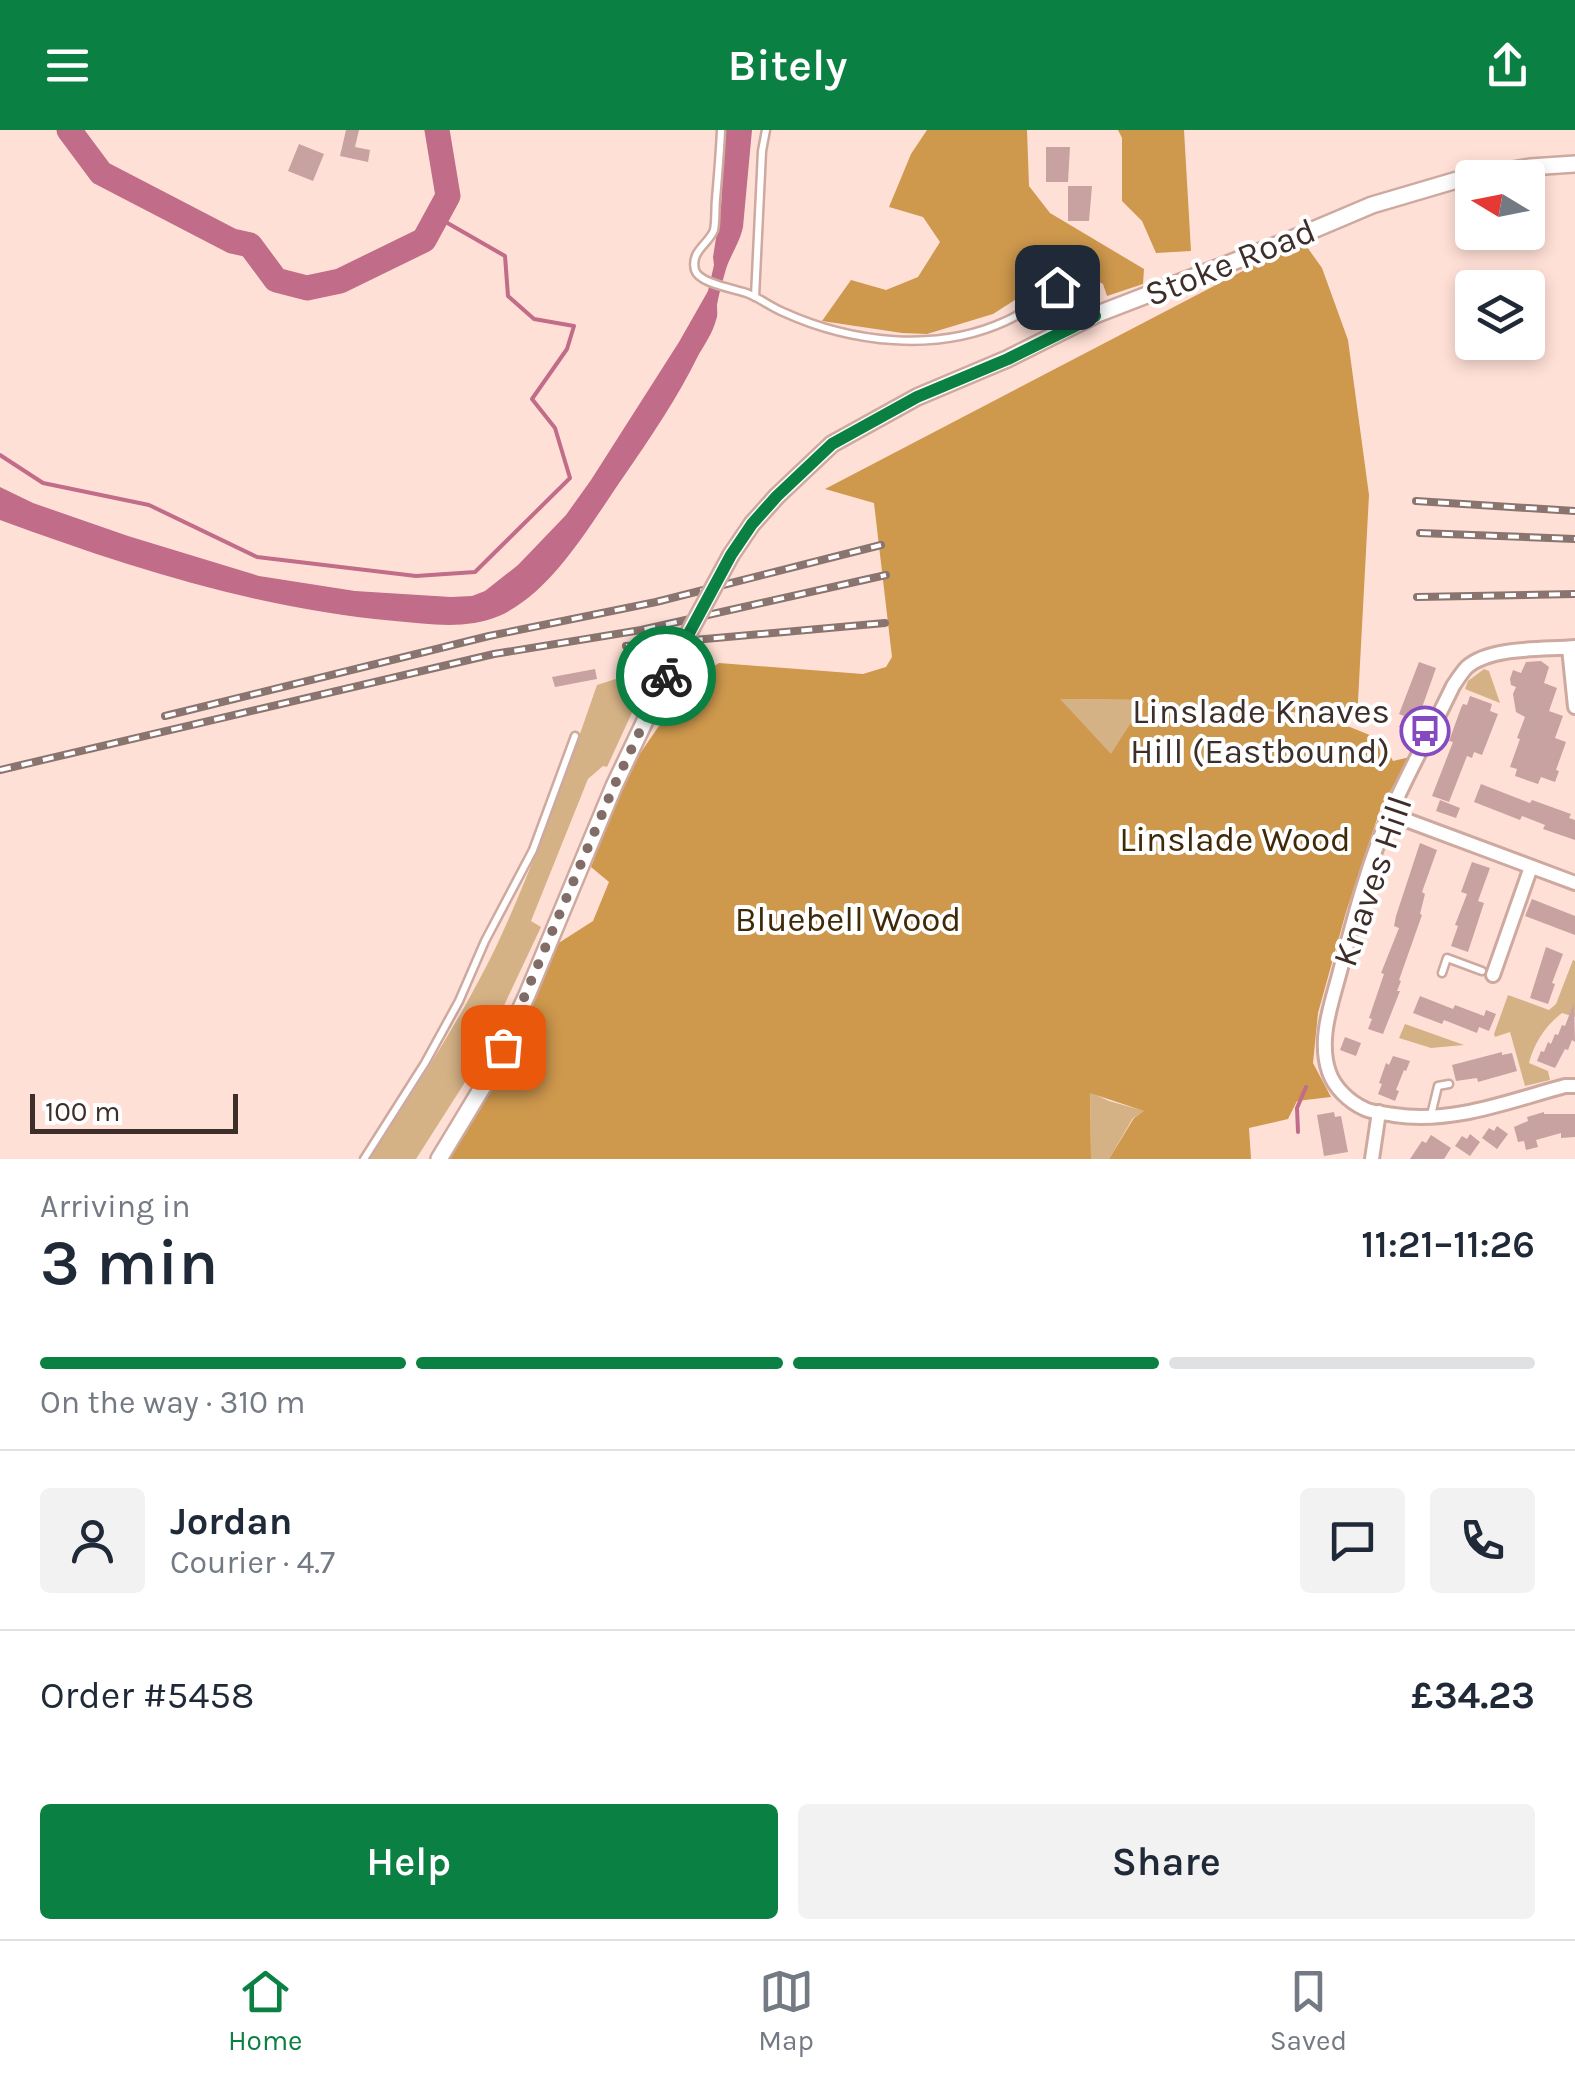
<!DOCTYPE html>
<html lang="en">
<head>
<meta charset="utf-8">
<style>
	:root { --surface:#fff; --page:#f2f2f3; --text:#1f2937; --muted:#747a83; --line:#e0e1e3; --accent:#0b8043 }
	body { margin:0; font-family:Karla,sans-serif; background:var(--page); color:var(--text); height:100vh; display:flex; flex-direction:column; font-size:38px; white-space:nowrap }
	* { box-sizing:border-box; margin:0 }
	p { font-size:32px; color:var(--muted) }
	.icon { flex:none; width:55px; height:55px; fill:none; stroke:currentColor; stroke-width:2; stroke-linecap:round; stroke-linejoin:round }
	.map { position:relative; height:1029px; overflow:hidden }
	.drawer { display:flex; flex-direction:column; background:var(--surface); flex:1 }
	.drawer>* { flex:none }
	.needle { width:65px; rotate:280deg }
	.tools { position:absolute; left:1455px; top:30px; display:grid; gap:20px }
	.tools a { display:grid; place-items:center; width:90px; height:90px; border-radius:10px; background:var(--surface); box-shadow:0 5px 15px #0003; font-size:50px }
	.scale { position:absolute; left:30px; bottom:25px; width:208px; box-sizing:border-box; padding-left:10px; border:5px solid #3d2e2a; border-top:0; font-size:28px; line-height:35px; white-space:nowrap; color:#3d2e2a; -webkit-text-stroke:8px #fff; paint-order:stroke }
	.pin { position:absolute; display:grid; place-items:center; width:85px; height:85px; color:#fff; margin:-42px; border-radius:20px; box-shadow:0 5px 15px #0006 }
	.courier { position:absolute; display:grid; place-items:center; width:100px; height:100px; margin:-50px; border:8px solid #0b8043; border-radius:50%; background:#fff; color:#222; box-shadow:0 2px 12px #0007 }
	.head em { font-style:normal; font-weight:600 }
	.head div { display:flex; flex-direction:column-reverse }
	.head { display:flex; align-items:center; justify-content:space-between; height:170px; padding:0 40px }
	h1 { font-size:65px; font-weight:600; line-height:75px }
	.bar { display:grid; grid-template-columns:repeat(4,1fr); gap:15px 10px; align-content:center; height:120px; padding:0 40px }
	.bar i { height:12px; border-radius:8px; background:var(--line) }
	.bar .current { background:var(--accent) }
	.bar p { grid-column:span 4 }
	.line { display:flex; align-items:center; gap:25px; padding:0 40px; border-top:2px solid var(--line) }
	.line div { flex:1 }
	.round { display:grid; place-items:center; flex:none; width:105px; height:105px; border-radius:10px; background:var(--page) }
	.cta { display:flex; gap:20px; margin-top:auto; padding:20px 40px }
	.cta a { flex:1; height:115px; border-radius:10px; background:var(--accent); color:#fff; font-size:40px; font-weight:600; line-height:115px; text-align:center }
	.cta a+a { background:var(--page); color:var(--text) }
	header { display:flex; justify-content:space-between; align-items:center; height:130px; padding:0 40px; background:var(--accent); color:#fff; font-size:45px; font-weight:600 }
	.tabs { display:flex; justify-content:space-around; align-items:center; height:140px; border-top:2px solid var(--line); background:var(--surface); font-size:28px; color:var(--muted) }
	.tabs a { display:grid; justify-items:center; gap:5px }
	.tabs .current { color:var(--accent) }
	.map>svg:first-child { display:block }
	.green { fill:#d5b286 }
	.forest { fill:#ce984d; fill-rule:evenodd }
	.water { fill:#c16c88 }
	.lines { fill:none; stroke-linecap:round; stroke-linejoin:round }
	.stream { stroke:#c16c88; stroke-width:4 }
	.river { stroke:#c16c88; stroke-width:25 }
	.building { fill:#c8a1a1 }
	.service-casing { stroke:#cea99f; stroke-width:11 }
	.minor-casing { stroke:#cea99f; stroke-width:18 }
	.tertiary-casing { stroke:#cea99f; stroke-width:20 }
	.service { stroke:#fff; stroke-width:6 }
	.minor { stroke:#fff; stroke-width:12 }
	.tertiary { stroke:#fff; stroke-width:15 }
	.rail-casing { stroke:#8a746f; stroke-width:8 }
	.rail { stroke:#fff; stroke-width:4; stroke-dasharray:11; stroke-linecap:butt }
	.tertiary-bridge-casing { stroke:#cea99f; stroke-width:20; stroke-linecap:butt }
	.tertiary-bridge { stroke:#fff; stroke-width:15 }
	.done { stroke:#816c67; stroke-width:10; stroke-dasharray:0 18 }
	.route { stroke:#0b8043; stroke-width:12 }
	.labels { text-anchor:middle; stroke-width:8; stroke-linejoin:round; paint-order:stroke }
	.street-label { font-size:35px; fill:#3d2e2a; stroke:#fff }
	.poi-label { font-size:35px; fill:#3d2e2a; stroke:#fff; text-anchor:end }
	.park-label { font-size:35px; fill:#402908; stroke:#fff }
</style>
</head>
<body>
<header><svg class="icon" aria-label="menu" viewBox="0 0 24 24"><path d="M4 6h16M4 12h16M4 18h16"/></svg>Bitely<svg class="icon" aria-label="share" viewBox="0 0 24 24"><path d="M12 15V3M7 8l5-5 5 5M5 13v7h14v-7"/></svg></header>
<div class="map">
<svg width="1575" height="1029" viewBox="0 0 1575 1029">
	<rect width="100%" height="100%" fill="#ffe0d7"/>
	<g class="green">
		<path d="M653,537L607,637L603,636L588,649L531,791L541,797L476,935L416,1029H368C414,962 459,892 495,819C535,734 566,644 597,555Z"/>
		<polygon points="1484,539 1489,541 1500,573 1465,559 1468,551"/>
		<polygon points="1059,569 1062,569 1144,570 1111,625"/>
		<path d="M1573,830L1575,831V887L1562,883C1546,895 1534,913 1529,933L1548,941L1550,950L1525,956L1510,902L1495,907L1494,904L1508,865L1549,880L1556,874Z"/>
		<polygon points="1405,894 1464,915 1431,918 1399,908"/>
		<polygon points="1090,962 1109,971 1145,981 1133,988 1109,1029 1091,1029"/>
	</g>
	<g class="forest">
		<polygon points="927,0 1027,0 1029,56 1050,83 1144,139 1143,154 1107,166 1103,154 1078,141 1054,145 993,184 927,204 902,203 822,191 851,150 886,160 918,147 940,112 923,87 889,77 911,24"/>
		<polygon points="1118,0 1184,0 1191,121 1156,123 1142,91 1122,71 1122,8"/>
		<path d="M1302,110L1322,138L1348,210L1369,365L1357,590L1235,575L1345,595L1382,610L1393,631L1410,627L1381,677L1346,782L1318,883L1313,933L1331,967L1297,971L1288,989L1249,998L1251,1029H1109L1134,988L1144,981L1090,963L1091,1029H445L554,816L593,791L609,752L591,737L630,638L690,551L719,533L863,544L886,537L892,527L874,373L825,359ZM1060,569L1143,570L1144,571L1111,624Z"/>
	</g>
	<path class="water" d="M725,0H752L743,97C740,112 731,124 726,139C723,150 719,163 717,175C717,180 718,186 716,190C713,202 705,214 699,224C678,267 651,307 624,346C591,393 553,462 499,486C466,500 429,494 395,491C258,479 128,437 0,390V357L33,373L128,406L259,446L355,461L451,467L472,466L485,461L518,435L566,385L591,350L679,212L708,161L714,135L713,127L721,77Z"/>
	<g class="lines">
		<g class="stream">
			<polyline points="0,325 43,353 149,375 257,427 416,446 475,442 570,348 555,298 532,269 567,219 574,196 534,189 508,166 505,126 437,87"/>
			<polyline points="1298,1002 1297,978 1306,957"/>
		</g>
		<polyline class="river" points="69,0 101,43 232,111 250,115 276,150 307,158 340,151 424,110 448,66 437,0"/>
	</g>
	<g class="building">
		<polygon points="346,0 359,0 355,17 370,20 368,32 340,26"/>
		<polygon points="299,14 324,24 313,51 288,41"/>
		<polygon points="1046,17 1070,17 1068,52 1046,52"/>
		<polygon points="1068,56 1092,56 1089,91 1068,91"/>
		<polygon points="1528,82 1542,82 1543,101 1528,102"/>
		<polygon points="1541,531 1549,537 1544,553 1557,558 1549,581 1563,586 1555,608 1566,612 1556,640 1559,641 1555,652 1541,647 1538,654 1515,646 1517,639 1510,637 1520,609 1517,608 1525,587 1516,582 1513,564 1516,557 1511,555 1510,549 1513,540 1521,543 1526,532"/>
		<polygon points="1419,532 1436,538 1413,603 1399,597 1404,586 1399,584"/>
		<polygon points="595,539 597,549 555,557 552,547"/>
		<polygon points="1470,566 1492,574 1490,581 1498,584 1482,625 1474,622 1472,628 1467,626 1449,672 1432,666 1453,612 1449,611 1461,578 1463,574 1467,575"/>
		<polygon points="1481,654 1530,673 1532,670 1571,684 1569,688 1575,690 1575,710 1543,699 1545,695 1535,691 1522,686 1520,690 1474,672"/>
		<polygon points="1440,670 1460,678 1456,688 1436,681"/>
		<polygon points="1420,713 1437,720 1422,762 1425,764 1420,784 1422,785 1399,850 1401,851 1397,861 1400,861 1383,904 1368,899 1372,889 1369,888 1384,844 1381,843 1399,798 1394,796 1396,786"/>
		<polygon points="1472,732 1490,738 1478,771 1484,773 1468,822 1451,816 1458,796 1455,795 1467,764 1461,762"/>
		<polygon points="1532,769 1575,786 1575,805 1525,786"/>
		<polygon points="1546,817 1563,824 1552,853 1555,854 1548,874 1530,868"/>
		<polygon points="1420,866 1453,879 1455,875 1484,886 1486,880 1496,884 1489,901 1479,897 1477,903 1444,890 1442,894 1413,883"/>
		<polygon points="1574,873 1575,912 1572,910 1568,920 1565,919 1555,938 1537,931 1541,921 1544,922 1548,912 1551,914 1555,904 1558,905 1562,895 1565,896"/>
		<polygon points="1345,907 1361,913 1356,926 1340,920"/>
		<polygon points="1502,922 1502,925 1512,923 1517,941 1478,952 1477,948 1456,951 1452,935"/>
		<polygon points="1393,926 1410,931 1406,941 1404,940 1396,960 1399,961 1395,971 1378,964 1382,954 1379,953 1386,933 1389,935"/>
		<polygon points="1334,982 1335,987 1341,986 1348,1022 1324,1026 1317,985"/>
		<polygon points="1544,982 1544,984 1575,984 1575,1007 1561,1008 1561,1003 1536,1010 1538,1017 1526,1020 1524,1011 1518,1012 1514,997 1528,991 1527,987"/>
		<polygon points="1497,996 1508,1004 1497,1019 1482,1008 1489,998 1494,1001"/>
		<polygon points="1470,1004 1480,1012 1470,1026 1455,1016 1462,1006 1467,1009"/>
		<polygon points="1431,1005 1451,1018 1444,1029 1410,1029 1422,1011 1426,1013"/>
	</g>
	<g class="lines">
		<g class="service-casing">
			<g id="service">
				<path d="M721,0C720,23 718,46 716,69C715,78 716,91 714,100C709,114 690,121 695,140C699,154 737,159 749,164C761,169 771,177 783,182C851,213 937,223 1006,191C1025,183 1041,168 1057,157L1074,160L1095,185"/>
				<polyline points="755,167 762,21 766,0"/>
				<polyline points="1442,843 1447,828 1482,841"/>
				<polyline points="1431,985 1438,956 1449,954"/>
				<polyline points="364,1029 425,933 459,871 485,811 533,720 575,606"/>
			</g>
		</g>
		<g class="minor-casing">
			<g id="minor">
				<path d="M1575,517C1545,520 1491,516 1467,537C1462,542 1457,550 1453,556C1432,600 1408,642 1389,686C1367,736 1353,792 1339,845C1331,875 1318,910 1329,942C1334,957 1349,972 1365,979C1373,983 1385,983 1394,985C1453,994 1509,971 1565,956H1575"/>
				<polyline points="1569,518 1575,577"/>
				<polyline points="1390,684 1575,753"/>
				<polyline points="1493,845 1531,737"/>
				<polyline points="1372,1029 1379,982"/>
			</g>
		</g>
		<g class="tertiary-casing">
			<g id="tertiary">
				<polyline points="731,425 752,394 777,366 832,314 917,267 1007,229 1095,185 1287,111 1372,75 1457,50 1530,37 1575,34"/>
				<polyline points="439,1029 491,943 527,865 614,656 672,534"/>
			</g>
		</g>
		<use href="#service" class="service"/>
		<use href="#minor" class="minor"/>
		<use href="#tertiary" class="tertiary"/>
		<g class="rail-casing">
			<g id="rail">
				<polyline points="1416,371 1575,381"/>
				<polyline points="1420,403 1575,409"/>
				<polyline points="1417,467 1575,464"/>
				<polyline points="626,516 885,493"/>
				<polyline points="165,586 489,506 656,472 881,415"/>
				<polyline points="0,640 494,524 641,500 886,445"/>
			</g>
		</g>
		<use href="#rail" class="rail"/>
		<g class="tertiary-bridge-casing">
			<polyline id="tertiary-bridge" points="672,534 731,425"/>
		</g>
		<use href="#tertiary-bridge" class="tertiary-bridge"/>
	</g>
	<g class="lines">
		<polyline class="done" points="503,917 614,656 666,546"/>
		<polyline class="route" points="666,546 731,425 752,394 777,366 832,314 917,267 1008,229 1095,186 1074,160 1057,157"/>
	</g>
	<defs>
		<g id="bus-ring" transform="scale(2.5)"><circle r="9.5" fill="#fff" stroke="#864ac0" stroke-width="1.5"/><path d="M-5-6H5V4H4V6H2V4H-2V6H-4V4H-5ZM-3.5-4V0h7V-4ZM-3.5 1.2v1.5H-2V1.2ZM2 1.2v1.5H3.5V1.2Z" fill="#864ac0"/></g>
	</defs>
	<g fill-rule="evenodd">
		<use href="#bus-ring" x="1425" y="601"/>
	</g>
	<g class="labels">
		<g class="street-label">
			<text transform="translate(1230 132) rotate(-22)" y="12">Stoke Road</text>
			<text transform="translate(1372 751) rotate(-71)" y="12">Knaves Hill</text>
		</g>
		<g class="poi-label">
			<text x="1390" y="593">Linslade Knaves<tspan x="1390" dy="40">Hill (Eastbound)</tspan></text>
		</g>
		<g class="park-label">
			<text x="1235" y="721">Linslade Wood</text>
			<text x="848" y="801">Bluebell Wood</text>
		</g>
	</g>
</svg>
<div class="tools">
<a><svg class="needle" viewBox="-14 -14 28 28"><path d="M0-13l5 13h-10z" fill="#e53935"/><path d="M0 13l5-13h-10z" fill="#747a83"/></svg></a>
<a><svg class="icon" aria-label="layers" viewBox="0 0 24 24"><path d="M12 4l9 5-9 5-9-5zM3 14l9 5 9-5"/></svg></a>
</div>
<div class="scale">100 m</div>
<div class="pin" style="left:503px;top:917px;background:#ea580c"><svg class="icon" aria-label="bag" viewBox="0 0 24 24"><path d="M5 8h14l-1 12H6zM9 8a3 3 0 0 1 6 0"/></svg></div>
<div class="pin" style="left:1057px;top:157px;background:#1f2937"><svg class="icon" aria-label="home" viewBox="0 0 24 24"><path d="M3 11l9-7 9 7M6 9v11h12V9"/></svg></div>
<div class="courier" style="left:666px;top:546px"><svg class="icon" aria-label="bike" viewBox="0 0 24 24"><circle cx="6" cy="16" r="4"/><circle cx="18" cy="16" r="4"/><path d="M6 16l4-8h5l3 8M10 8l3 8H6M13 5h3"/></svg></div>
</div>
<section class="drawer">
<div class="head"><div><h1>3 min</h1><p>Arriving in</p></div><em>11:21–11:26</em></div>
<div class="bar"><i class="current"></i><i class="current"></i><i class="current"></i><i></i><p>On the way · 310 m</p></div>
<div class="line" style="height:180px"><a class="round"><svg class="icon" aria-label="person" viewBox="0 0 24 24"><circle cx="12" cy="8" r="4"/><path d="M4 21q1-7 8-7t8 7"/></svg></a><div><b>Jordan</b><p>Courier · 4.7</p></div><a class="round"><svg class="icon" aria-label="chat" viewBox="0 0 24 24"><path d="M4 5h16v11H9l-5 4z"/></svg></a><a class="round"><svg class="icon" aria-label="phone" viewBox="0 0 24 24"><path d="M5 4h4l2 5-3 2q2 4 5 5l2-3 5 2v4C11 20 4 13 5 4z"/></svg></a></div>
<div class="line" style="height:130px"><div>Order #5458</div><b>£34.23</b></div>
<div class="cta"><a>Help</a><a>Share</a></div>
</section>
<nav class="tabs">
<a class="current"><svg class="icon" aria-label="home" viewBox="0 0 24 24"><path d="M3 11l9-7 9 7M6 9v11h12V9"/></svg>Home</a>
<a><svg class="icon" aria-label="map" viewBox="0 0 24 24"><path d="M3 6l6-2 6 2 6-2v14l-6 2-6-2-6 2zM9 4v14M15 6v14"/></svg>Map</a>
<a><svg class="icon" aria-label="saved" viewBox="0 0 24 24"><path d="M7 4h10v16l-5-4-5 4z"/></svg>Saved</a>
</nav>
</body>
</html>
